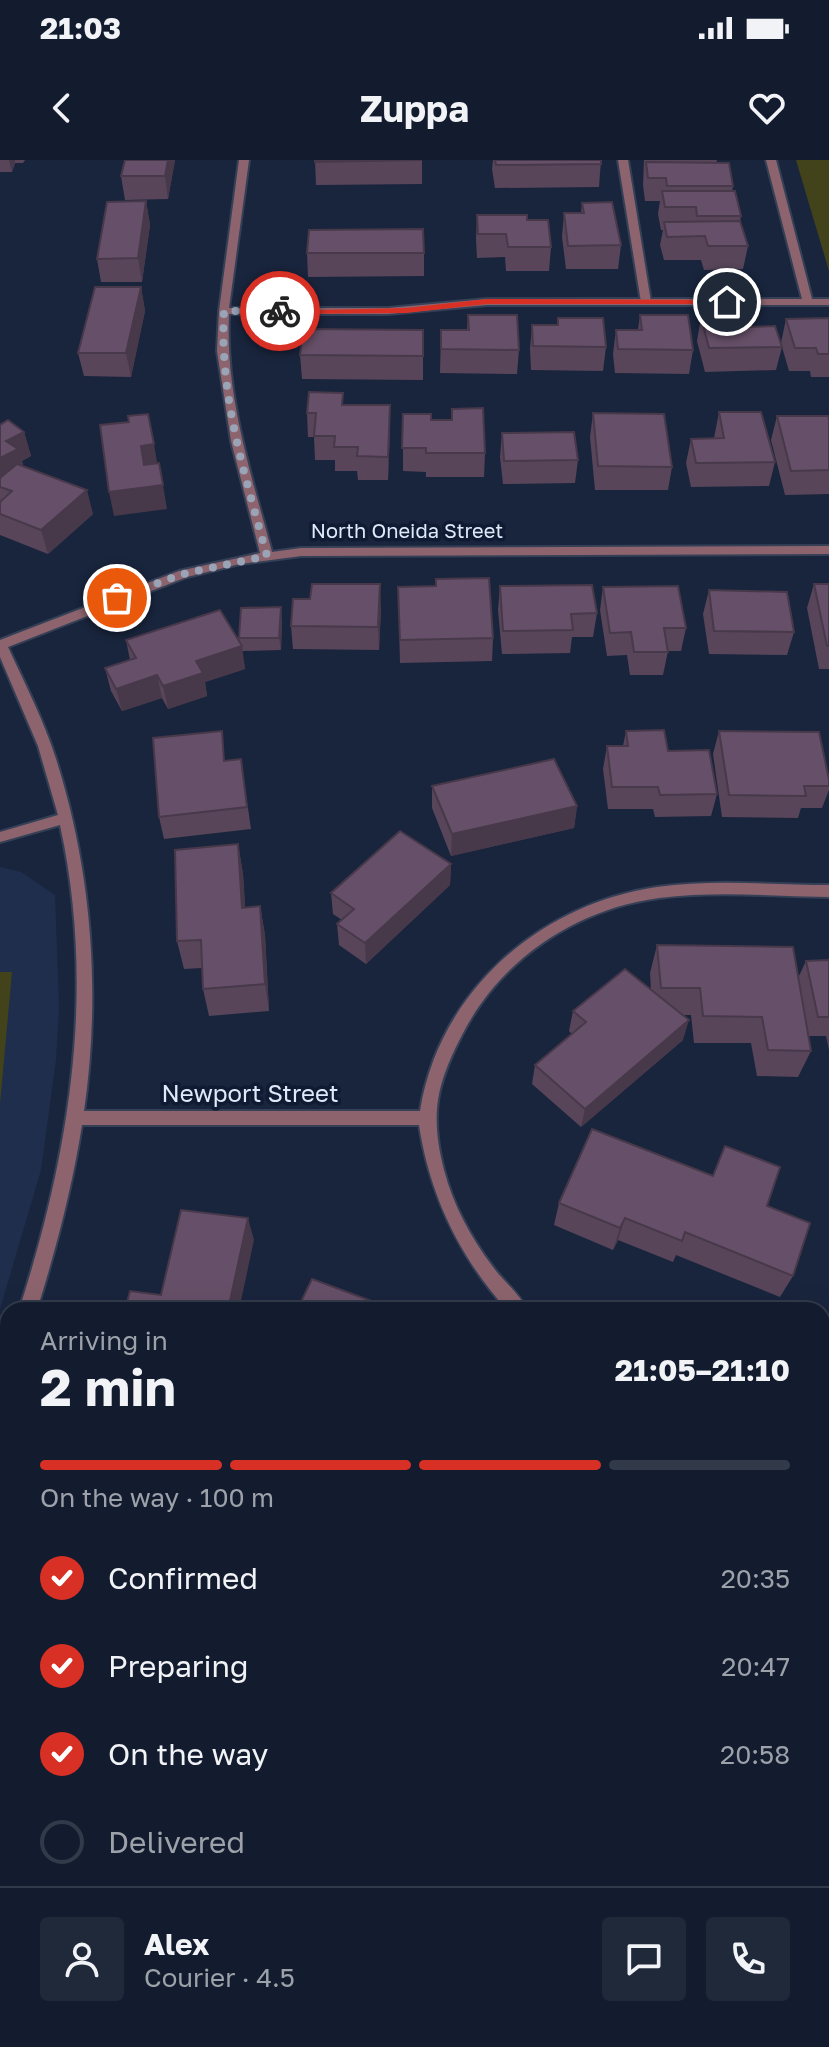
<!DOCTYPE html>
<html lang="en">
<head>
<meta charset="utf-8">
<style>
	:root { --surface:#131c2e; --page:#20293a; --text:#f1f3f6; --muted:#9da1aa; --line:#323a4a; --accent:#d93025 }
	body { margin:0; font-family:"Golos Text",sans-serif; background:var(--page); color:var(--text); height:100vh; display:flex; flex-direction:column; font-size:30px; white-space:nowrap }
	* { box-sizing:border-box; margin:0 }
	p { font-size:26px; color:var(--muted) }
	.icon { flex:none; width:44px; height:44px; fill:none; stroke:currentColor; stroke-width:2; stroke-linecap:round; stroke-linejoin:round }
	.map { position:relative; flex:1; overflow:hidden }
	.panel { position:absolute; left:0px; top:1142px; width:830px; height:746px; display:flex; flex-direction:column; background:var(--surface); border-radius:24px 24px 0 0; box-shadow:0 8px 32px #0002,0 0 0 2px var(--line) }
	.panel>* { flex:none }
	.pin { position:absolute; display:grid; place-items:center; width:68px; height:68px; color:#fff; margin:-34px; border:4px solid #fff; border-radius:50%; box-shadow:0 2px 8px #0007 }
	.courier { position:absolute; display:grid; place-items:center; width:80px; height:80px; margin:-40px; border:6px solid #d93025; border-radius:50%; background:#fff; color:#222; box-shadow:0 2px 10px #0007 }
	.summary em { font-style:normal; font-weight:700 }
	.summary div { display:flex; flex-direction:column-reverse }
	.summary { display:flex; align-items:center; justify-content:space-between; height:136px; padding:0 40px }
	h1 { font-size:52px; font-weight:700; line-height:60px }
	.bar { display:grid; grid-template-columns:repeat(4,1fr); gap:12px 8px; align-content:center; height:96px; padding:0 40px }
	.bar i { height:10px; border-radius:6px; background:var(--line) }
	.bar .on { background:var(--accent) }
	.bar p { grid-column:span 4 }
	.line { display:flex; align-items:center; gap:20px; padding:0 40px; border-top:2px solid var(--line) }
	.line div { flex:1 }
	.round { display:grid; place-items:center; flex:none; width:84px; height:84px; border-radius:8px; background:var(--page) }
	ol { padding:0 40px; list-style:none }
	li { display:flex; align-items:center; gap:24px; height:88px }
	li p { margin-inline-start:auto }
	li .icon { padding:8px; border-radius:50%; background:var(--accent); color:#fff; stroke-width:4 }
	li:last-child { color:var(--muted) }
	li i { width:44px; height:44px; border:4px solid var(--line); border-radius:50% }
	.status { display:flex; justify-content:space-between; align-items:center; height:56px; padding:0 40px; background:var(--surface); direction:ltr }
	.status svg { height:22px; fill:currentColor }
	header { display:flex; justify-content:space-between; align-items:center; height:104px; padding:0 40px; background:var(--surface); font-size:36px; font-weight:700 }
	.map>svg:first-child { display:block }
	.built { fill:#1f2e4c }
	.green { fill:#42431a }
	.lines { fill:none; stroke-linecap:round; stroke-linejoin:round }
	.service-casing { stroke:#354057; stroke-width:4 }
	.minor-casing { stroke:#354057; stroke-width:4 }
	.service { fill:#8d646e; fill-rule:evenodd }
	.minor { fill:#8d646e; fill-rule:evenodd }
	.wall { fill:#58455a }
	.shaded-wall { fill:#47384a }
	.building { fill:#665069; stroke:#47384a; stroke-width:2 }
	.route { fill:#d93025 }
	.done { stroke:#9aa4b7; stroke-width:8; stroke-dasharray:0 14.4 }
	.labels { text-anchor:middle; stroke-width:7; stroke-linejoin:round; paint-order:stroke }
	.far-street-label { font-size:20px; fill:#e0e9f9; stroke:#0f1b32 }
	.street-label { font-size:24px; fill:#e0e9f9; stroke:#0f1b32 }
</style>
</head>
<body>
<div class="status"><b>21:03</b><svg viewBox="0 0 49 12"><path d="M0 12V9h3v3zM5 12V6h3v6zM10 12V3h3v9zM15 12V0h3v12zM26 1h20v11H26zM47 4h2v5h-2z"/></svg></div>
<header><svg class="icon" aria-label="back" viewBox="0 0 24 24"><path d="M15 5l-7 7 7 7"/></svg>Zuppa<svg class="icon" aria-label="heart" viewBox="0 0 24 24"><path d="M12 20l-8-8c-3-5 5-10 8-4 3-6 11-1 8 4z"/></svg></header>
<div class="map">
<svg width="829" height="1887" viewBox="0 0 829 1887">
	<rect width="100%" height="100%" fill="#19253d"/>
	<polygon class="built" points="0,707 21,712 55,735 59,847 56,900 41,1010 0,1149"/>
	<g class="green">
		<polygon points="796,0 829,0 829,111"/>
		<polygon points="0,812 12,812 0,944"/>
	</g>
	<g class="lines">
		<g class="service-casing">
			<polygon id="service" points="618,0 628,0 651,142 646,145 641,142"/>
		</g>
		<g class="minor-casing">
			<g id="minor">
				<path d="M239,0H249L229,148H388L487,139H802L766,0H776L812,139H829V145H487L388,154H229C225,235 251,314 272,392L301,388L829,386V394L301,396L240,404L187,417L8,487C25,524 44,561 56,599C92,712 101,834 84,951H420C439,831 540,744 657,727C714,719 772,725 829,725V737C772,736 715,731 659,738C575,749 500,800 462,875C436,925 430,955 444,1010C453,1045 471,1078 493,1107C503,1121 520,1134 527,1150H507C459,1096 430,1036 419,965H82C72,1028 56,1089 37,1150H19C70,993 96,829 60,665L0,682V672L58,655L38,586L0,497V480L179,411L260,393L231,281L217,191L219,151Z"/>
				<polygon points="8,1198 8,1229 0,1236 0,1205"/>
				<rect x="822" y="1246" width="7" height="18"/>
			</g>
		</g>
		<use href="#service" class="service"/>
		<use href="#minor" class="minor"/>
	</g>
	<g class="wall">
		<polygon points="0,0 25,0 23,3 15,3 12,12 0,12"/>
		<polygon points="125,0 175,0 168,39 125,40 121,16"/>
		<polygon points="315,0 422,0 422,24 316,25"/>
		<polygon points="493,0 601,0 599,27 495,28 492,9"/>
		<polygon points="644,0 717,0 716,3 733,26 732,31 741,56 740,61 748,86 743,109 704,110 701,100 664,100 660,85 663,70 661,70 658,54 660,41 645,41 643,25"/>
		<polygon points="146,41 150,65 142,122 101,122 97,99"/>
		<polygon points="582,43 621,85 618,109 566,109 562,77 564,53 581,53"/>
		<polygon points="477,55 527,60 551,87 549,111 506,111 505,97 477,98 476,79"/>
		<polygon points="307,93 424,93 424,116 308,117"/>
		<polygon points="141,127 145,151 131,217 84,216 78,193"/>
		<polygon points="468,155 519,190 517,214 440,213 441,170 467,170"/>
		<polygon points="640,155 693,190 689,214 615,213 613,194 616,170 638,170"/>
		<polygon points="701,157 747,167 781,183 786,159 829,158 829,217 811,217 810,211 789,211 782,187 776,210 705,212 697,181"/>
		<polygon points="558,158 606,187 603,211 531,210 530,189 532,165 557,165"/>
		<polygon points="423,170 423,220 302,219 300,195"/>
		<polygon points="344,245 390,269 388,320 358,320 357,311 335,311 335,300 315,300 314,277 308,277 307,253"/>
		<polygon points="719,252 775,302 769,326 691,327 686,303 691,279 714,278"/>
		<polygon points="593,253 672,307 668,330 595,330 590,277"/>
		<polygon points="403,254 431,260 485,293 484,317 426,317 426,312 403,311"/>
		<polygon points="777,256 829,260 829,334 785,335 771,280"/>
		<polygon points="0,265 24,272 31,296 22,301 23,306 93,354 48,394 0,375"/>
		<polygon points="502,273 578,300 575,323 503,324 500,297"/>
		<polygon points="436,419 493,478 492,501 400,503 398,427 436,426"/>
		<polygon points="814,424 829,424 829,509 819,509 807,448"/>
		<polygon points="500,426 597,453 593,477 572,477 570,493 502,494 498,450"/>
		<polygon points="603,427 686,468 681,491 668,491 663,515 630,515 627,495 607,496 600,450"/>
		<polygon points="709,430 794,472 787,495 709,494 703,454"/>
		<polygon points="381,448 379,490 293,489 291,466"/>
		<polygon points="282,460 281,490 242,491 245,509 205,522 207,536 168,549 162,538 122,551 111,531 105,508 130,500 126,480 239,482 239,478"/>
		<polygon points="626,571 668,591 717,634 711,656 655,657 653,649 608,649 603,609 607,586 623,586"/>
		<polygon points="719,571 829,620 829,630 822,648 801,648 798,658 722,657 713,594"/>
		<polygon points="241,599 251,669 164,679 159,657 226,601"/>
		<polygon points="432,626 577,646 574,668 451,696 432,648"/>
		<polygon points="238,684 243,714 245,747 260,746 265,775 269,851 209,856 203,829 202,808 184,809 177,781"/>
		<polygon points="451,704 450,725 366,804 339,785 337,764 342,760 333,754 331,733"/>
		<polygon points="657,785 798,818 806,801 829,800 829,890 826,876 809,876 805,860 811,891 798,917 757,916 751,883 694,883 691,855 682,855 683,880 581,967 532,924 535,905 572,874 569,871 573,851 651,830 650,813"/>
		<polygon points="559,1043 767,1046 793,1116 780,1137 676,1095 673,1102 618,1080 613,1090 554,1065"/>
		<rect x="822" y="1379" width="7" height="139"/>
		<polygon points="822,1802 829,1802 829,1887 775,1887 774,1880 822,1880"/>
		<polygon points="610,1880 749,1880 750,1887 610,1887"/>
	</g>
	<g class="shaded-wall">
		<polygon points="9,0 15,0 15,3 12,12"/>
		<polygon points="168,0 175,0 168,39 165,16"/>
		<polygon points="146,41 150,65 142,122 138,98"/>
		<polygon points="141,127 145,151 131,217 126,193"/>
		<polygon points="390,245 390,269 388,320 388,297"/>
		<polygon points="24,272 31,296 22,301 25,312 0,326 0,298 6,281"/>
		<polygon points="154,284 158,308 145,310 141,286"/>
		<polygon points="163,325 167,349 114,356 109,332"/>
		<polygon points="87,330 93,354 48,394 41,370"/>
		<polygon points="380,424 381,448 379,490 378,467"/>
		<polygon points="281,447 282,460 281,490 279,478"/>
		<polygon points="242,486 245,509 205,522 207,536 168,549 163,526 196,501"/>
		<polygon points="157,515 162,538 122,551 116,529"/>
		<polygon points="577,646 574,668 451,696 452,674"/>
		<polygon points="238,684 243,714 247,776 242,748"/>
		<polygon points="451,704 450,725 366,804 365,783"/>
		<polygon points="260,746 265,775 269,851 265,824"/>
		<polygon points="689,860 683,880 581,967 585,949"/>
		<polygon points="248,1058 254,1080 239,1150 228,1150"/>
		<polygon points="625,1058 618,1080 613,1090 620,1068"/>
		<polygon points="83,1880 97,1880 83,1887"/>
		<rect x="183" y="1880" width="10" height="7"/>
		<polygon points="311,1880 316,1880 315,1887 311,1887"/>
	</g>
	<g class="building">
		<polygon points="125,0 168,0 165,16 121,16"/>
		<polygon points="315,0 422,0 315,2"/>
		<polygon points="495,0 601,0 601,4 496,5"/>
		<polygon points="646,2 729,3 733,26 667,26 666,18 648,18"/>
		<polygon points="662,31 735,31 741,56 697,56 696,47 665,47"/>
		<polygon points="146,41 138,98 97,99 107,42"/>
		<polygon points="612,42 621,85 568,86 564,53 584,53 582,43"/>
		<polygon points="477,55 527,55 527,60 548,60 551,87 508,87 506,74 478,74"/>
		<polygon points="740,61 748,86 708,86 705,76 667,77 664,62"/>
		<polygon points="423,69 424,93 307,93 309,70"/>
		<polygon points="95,127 141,127 126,193 78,193"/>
		<polygon points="468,155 517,155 519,190 441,189 441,170 469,170"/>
		<polygon points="640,155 688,155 693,190 618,189 616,170 642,170"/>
		<polygon points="744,156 747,167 775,166 782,187 709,188 701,157"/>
		<polygon points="558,158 603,158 606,187 533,186 532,165 558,165"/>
		<polygon points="829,158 829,194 818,194 816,188 795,188 786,159"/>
		<polygon points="303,169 423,170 423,196 300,195"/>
		<polygon points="309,232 343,233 342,245 390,245 388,297 357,296 358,287 334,287 335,276 314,276 316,253 307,253"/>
		<polygon points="483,248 485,293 426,293 426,288 402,288 403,254 431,254 431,260 452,260 452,249"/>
		<polygon points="719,252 761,252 775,302 696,303 691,279 724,278"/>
		<polygon points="593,253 664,254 672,307 598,306"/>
		<polygon points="148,254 154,284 141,286 144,305 159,303 163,325 109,332 100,265 129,262 128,256"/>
		<polygon points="777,256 828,256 829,260 829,310 791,311"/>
		<polygon points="8,260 24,272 6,281 18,289 0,298 0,265"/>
		<polygon points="574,272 578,300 504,301 502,273"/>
		<polygon points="17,304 87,330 41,370 0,354 0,342 12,331 0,327 0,318"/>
		<polygon points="489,418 493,478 400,480 398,427 436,426 436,419"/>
		<polygon points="312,424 380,424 378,467 291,466 293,439 310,439"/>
		<polygon points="814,424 829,424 829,486 827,486"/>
		<polygon points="592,425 597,453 571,454 573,470 503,471 500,426"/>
		<polygon points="678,426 686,468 664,468 668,492 634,492 631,472 610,473 603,427"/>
		<polygon points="709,430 787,432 794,472 714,471"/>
		<polygon points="281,447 279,478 239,478 241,448"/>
		<polygon points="220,450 242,486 196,501 203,513 163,526 157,515 116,529 105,508 136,498 126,480"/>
		<polygon points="664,570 668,591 709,590 717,634 660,635 658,627 612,627 607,586 628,586 626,571"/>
		<polygon points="222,571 224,601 241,599 247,647 159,657 153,578"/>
		<polygon points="719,571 819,572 829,620 829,626 804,626 806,636 729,635"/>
		<polygon points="554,599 577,646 452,674 432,626"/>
		<polygon points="400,671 451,704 365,783 337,764 354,749 331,733"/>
		<polygon points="238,684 242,748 260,746 265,824 203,829 201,780 177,781 175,690"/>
		<polygon points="657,785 793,787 811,891 768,890 762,857 703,856 700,828 661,828"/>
		<polygon points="829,800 829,857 818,857 806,801"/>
		<polygon points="625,809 689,860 585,949 535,905 586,862 573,851"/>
		<polygon points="592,969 713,1016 725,986 780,1007 767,1046 810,1063 793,1116 685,1072 682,1081 625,1058 620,1068 559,1043"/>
		<polygon points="181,1050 248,1058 228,1150 125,1150 130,1131 161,1135"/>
		<polygon points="312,1119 393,1149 297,1150"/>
		<rect x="822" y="1379" width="7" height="130"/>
		<polygon points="0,1588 8,1591 8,1880 83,1880 83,1887 0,1887"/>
		<polygon points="822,1805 829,1805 829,1887 786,1887 785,1880 822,1880"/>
		<polygon points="103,1880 183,1880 183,1887 102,1887"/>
		<polygon points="249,1880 311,1880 311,1887 248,1887"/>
		<rect x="328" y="1880" width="197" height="7"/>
		<polygon points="619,1880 749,1880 750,1887 619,1887"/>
	</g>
	<polygon class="route" points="487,139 727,140 731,142 727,144 487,144 406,153 280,154 276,151 406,148"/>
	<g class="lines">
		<path class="done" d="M117,438L183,414L267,396C245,315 219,235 224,151H280"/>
	</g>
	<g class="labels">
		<g class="far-street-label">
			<text x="407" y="378">North Oneida Street</text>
		</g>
		<g class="street-label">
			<text x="250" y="942">Newport Street</text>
		</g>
	</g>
</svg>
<div class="pin" style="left:117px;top:438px;background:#ea580c"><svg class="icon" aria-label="bag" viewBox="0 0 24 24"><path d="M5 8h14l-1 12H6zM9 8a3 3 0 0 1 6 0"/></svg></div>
<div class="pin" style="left:727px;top:142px;background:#1f2937"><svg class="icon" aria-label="home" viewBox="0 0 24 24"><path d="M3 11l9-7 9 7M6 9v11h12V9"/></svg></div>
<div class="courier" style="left:280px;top:151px"><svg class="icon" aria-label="bike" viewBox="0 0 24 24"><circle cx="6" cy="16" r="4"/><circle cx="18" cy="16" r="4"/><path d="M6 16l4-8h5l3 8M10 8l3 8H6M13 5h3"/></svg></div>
<section class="panel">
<div class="summary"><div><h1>2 min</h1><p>Arriving in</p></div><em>21:05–21:10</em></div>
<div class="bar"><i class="on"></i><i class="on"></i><i class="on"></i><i></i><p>On the way · 100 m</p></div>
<ol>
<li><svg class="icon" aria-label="check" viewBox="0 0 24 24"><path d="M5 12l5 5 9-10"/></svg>Confirmed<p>20:35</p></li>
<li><svg class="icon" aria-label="check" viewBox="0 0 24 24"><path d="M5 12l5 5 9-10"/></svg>Preparing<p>20:47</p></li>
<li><svg class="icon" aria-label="check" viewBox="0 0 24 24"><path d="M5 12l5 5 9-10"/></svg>On the way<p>20:58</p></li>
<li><i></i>Delivered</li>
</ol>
<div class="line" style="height:144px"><a class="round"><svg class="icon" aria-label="person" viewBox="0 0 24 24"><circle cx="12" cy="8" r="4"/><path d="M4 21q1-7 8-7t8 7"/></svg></a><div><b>Alex</b><p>Courier · 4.5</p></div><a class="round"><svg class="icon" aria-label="chat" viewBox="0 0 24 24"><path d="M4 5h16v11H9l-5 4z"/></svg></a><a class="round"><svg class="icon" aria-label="phone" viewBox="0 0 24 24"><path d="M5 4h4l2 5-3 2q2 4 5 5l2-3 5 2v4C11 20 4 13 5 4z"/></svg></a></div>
</section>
</div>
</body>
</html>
